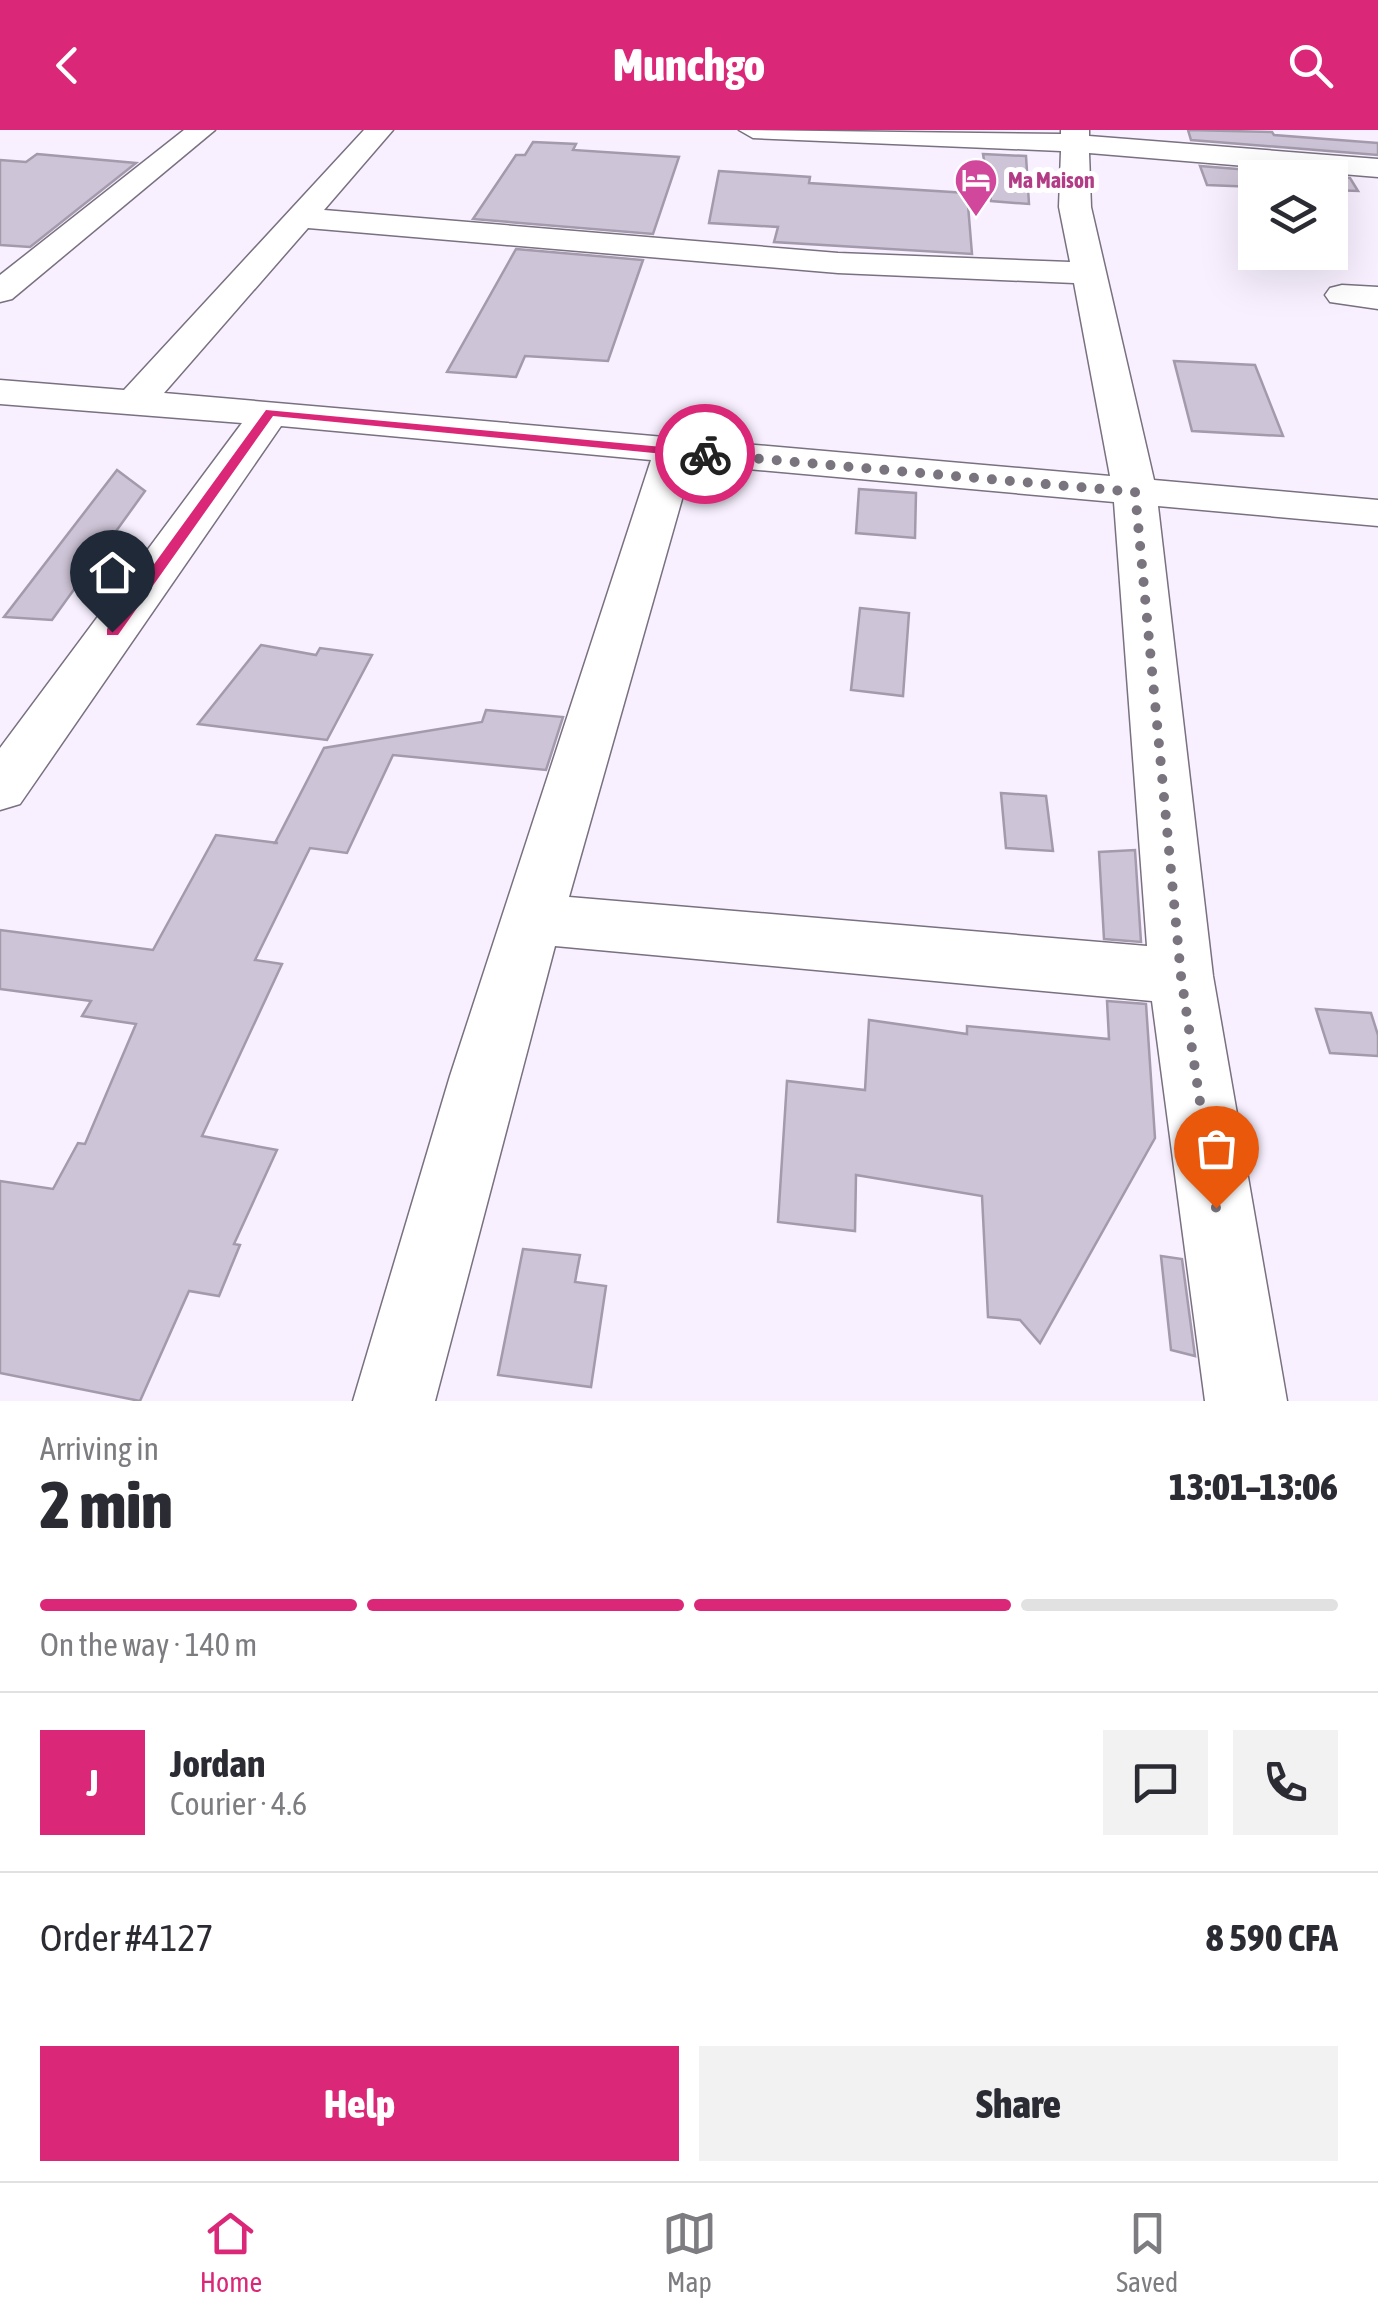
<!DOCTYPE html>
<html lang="en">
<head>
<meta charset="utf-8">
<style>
	:root { --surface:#fff; --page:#f2f2f3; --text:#2b2b33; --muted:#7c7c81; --line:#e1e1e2; --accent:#db2777 }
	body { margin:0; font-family:"Asap Condensed",sans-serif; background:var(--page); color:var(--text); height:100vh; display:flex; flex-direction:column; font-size:38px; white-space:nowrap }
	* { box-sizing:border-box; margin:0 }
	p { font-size:32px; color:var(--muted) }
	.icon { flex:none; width:55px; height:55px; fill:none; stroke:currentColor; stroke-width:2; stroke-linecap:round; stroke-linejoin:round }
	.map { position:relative; height:1271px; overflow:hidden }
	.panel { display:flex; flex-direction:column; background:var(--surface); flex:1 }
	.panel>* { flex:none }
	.fabs { position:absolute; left:1238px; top:30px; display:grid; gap:20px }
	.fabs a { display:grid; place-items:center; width:110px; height:110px; border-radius:0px; background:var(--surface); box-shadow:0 10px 40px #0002; font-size:50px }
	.pin { position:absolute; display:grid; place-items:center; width:85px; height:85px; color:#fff; margin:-102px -42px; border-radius:50% 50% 50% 0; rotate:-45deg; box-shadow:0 0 10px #0007 }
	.pin .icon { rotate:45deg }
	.courier { position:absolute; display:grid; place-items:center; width:100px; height:100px; margin:-50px; border:8px solid #db2777; border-radius:50%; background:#fff; color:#222; box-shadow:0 2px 12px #0007 }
	.head em { font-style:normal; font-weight:800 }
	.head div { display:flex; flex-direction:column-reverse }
	.head { display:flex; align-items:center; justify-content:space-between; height:170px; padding:0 40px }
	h1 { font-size:65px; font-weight:800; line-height:75px }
	.bar { display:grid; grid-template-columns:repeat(4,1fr); gap:15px 10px; align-content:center; height:120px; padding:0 40px }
	.bar i { height:12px; border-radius:8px; background:var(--line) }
	.bar .selected { background:var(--accent) }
	.bar p { grid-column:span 4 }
	.line { display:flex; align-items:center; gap:25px; padding:0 40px; border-top:2px solid var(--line) }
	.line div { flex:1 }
	.round { display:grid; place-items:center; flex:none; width:105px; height:105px; border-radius:0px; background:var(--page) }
	.button { display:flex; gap:20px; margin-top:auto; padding:20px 40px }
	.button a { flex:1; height:115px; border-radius:0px; background:var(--accent); color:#fff; font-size:40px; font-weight:800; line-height:115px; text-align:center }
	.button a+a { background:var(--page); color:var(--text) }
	header { display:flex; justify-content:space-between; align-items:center; height:130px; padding:0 40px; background:var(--accent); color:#fff; font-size:45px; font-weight:800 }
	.tab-bar { display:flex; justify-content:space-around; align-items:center; height:140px; border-top:2px solid var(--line); background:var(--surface); font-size:28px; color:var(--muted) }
	.tab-bar a { display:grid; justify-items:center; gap:5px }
	.tab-bar .selected { color:var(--accent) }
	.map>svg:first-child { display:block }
	.building { fill:#cec4d7; stroke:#a39aac; stroke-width:2.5 }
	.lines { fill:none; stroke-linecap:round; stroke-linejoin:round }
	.minor-casing { stroke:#797080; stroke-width:3 }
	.minor { fill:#fff; fill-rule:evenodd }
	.route { fill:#db2777 }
	.done { stroke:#79747e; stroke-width:10; stroke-dasharray:0 18 }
	.labels { text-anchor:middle; stroke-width:10; stroke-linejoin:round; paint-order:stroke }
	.far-hotel-label { font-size:22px; font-weight:bold; fill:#b23c85; stroke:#fff; text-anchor:start }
</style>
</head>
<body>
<header><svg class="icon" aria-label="back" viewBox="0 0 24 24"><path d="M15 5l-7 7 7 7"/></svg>Munchgo<svg class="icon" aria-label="search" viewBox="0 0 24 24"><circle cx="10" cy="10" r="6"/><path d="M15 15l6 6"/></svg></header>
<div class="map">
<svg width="1378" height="1271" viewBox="0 0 1378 1271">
	<rect width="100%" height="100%" fill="#f8f0ff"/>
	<g class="building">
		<polygon points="1188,0 1272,2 1274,5 1378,13 1378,25 1191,10"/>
		<polygon points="533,12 576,14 573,20 679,27 653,104 473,89 516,25 525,25"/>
		<polygon points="37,24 136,33 30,117 0,115 0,30 26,32"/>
		<polygon points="983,24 1026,26 1029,74 991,71"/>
		<polygon points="1200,36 1350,48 1358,61 1330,60 1330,48 1255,48 1255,57 1207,55"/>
		<polygon points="719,41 810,47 809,53 967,63 972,124 774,112 778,97 709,93"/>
		<polygon points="516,119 643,130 608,231 525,226 516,247 447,242"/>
		<polygon points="1174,231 1255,235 1283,306 1192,301"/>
		<polygon points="117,340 145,361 52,490 4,487"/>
		<polygon points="859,359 916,363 915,408 856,403"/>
		<polygon points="860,478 909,483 903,566 851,560"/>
		<polygon points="261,515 316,525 320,518 372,525 327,610 198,594"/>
		<polygon points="486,580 563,587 546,640 393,625 347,723 310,718 255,830 282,834 202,1006 277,1020 234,1114 240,1115 219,1166 189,1161 140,1271 0,1243 0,1051 53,1059 78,1013 85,1014 136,894 82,886 91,871 0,859 0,800 153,820 216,705 278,713 275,713 324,618 482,592"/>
		<polygon points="1001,663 1046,666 1053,721 1006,718"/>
		<polygon points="1135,720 1141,812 1104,809 1099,722"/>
		<polygon points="1107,871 1146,874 1155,1008 1040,1213 1020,1190 988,1187 982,1066 856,1045 855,1101 778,1092 787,951 865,960 869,890 967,904 967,896 1109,909"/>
		<polygon points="1316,879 1371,883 1378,905 1378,926 1330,923"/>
		<polygon points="523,1119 580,1125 575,1152 606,1156 591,1257 498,1245"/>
		<polygon points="1161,1126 1182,1129 1195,1226 1171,1220"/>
	</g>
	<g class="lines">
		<g class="minor-casing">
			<g id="minor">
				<polygon points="184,0 215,0 12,169 0,172 0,145"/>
				<path d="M364,0H393L324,80L838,123L1070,132L1059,77L1061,21L753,8L739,0L1061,4V0H1089V6L1378,29V47L1089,23L1091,77L1154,350L1378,370V396L1158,376L1213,846L1287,1271H1205L1152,871L555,816L435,1271H353L450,946L651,330L281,296L20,674L0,680V618L242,293L0,274V250L124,260ZM308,98L838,143L1074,153L1110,346L164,263ZM692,334L1114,372L1147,816L569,767Z"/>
				<polygon points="1342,155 1378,157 1378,179 1330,172 1325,165 1330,158"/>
			</g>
		</g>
		<use href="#minor" class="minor"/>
	</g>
	<polygon class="route" points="266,280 705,321 711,324 705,328 273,286 118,505 107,505 107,499"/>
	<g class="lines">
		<polyline class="done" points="705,324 1135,362 1181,846 1216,1078"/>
	</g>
	<defs>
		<g id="hotel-pin" transform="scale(2.25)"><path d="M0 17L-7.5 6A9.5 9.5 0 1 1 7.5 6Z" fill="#d1479c" stroke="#fff"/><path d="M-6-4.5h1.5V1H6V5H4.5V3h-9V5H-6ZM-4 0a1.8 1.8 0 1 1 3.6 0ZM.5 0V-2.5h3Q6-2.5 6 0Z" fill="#fff"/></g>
	</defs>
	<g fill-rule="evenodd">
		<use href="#hotel-pin" x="976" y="50"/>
	</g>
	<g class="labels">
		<g class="far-hotel-label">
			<text x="1008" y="58">Ma Maison</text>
		</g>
	</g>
</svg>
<div class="fabs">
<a><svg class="icon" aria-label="layers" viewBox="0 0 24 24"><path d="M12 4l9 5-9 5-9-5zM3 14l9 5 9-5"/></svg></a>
</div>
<div class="pin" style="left:1216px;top:1078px;background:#ea580c"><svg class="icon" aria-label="bag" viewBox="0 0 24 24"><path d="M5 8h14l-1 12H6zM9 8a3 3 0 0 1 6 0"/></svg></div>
<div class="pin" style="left:112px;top:502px;background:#1f2937"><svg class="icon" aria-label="home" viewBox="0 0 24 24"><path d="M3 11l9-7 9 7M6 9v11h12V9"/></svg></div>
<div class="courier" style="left:705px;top:324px"><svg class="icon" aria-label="bike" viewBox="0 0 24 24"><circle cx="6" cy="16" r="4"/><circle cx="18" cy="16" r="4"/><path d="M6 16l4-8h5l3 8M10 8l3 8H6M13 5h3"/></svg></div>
</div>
<section class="panel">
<div class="head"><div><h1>2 min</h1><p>Arriving in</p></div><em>13:01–13:06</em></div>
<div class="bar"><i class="selected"></i><i class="selected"></i><i class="selected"></i><i></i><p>On the way · 140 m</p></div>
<div class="line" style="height:180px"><b class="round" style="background:var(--accent);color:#fff">J</b><div><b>Jordan</b><p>Courier · 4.6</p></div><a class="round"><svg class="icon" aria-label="chat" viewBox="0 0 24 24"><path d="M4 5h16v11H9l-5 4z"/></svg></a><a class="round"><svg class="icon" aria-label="phone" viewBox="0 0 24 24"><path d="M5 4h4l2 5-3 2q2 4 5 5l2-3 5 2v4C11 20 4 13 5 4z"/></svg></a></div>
<div class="line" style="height:130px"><div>Order #4127</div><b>8 590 CFA</b></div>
<div class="button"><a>Help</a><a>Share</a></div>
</section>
<nav class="tab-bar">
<a class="selected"><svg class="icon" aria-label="home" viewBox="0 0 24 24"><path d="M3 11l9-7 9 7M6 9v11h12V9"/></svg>Home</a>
<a><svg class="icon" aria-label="map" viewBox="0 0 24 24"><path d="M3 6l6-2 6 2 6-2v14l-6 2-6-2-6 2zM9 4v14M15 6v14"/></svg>Map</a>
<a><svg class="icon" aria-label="saved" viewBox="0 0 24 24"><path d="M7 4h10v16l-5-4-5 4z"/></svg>Saved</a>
</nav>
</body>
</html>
